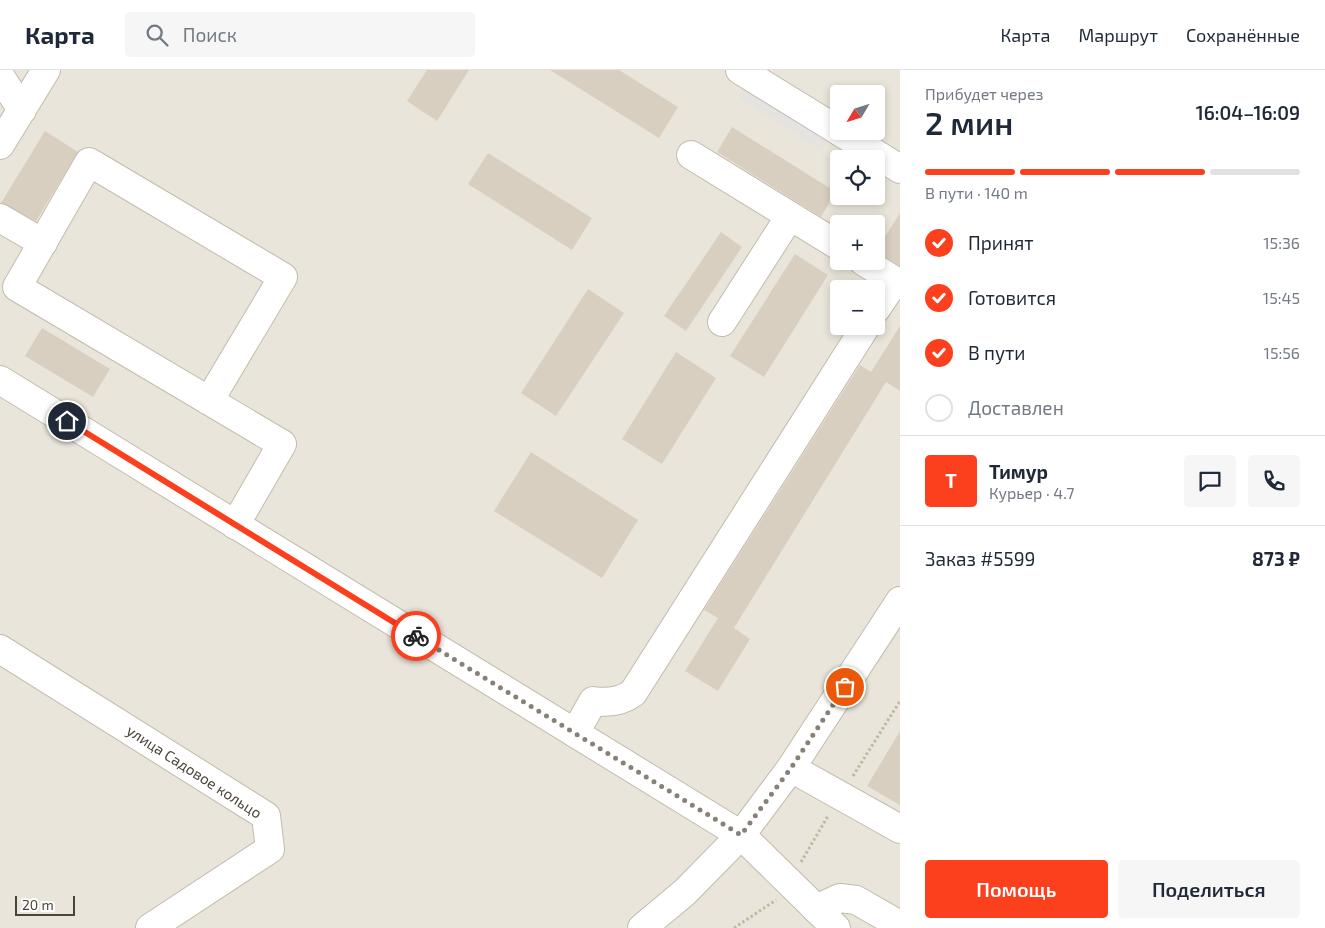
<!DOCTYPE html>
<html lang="ru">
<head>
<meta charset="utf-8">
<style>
	:root { --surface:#fff; --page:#f6f6f7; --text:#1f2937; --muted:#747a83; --line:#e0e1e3; --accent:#fc3f1d }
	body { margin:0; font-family:"Exo 2",sans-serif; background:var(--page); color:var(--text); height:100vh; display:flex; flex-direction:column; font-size:19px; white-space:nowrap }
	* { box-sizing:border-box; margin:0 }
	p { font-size:16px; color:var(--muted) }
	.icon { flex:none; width:28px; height:28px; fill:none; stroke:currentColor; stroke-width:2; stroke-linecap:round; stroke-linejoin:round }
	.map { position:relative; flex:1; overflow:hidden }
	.details { display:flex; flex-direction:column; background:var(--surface); width:425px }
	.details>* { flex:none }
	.needle { width:32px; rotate:232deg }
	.controls { position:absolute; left:830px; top:15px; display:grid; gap:10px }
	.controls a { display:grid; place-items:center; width:55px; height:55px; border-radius:5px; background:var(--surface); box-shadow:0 2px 8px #0003; font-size:25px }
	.scale { position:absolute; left:15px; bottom:12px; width:60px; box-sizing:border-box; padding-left:5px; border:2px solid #4b4439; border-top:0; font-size:14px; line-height:18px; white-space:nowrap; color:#4b4439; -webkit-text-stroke:4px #fff; paint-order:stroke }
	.pin { position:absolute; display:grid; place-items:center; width:42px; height:42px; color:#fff; margin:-21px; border:2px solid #fff; border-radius:50%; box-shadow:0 1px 5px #0007 }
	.courier { position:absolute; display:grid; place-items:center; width:50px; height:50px; margin:-25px; border:4px solid #fc3f1d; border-radius:50%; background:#fff; color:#222; box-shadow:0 1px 6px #0007 }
	.summary em { font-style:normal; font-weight:600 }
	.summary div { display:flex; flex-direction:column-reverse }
	.summary { display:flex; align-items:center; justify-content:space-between; height:85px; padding:0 25px }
	h1 { font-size:32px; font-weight:600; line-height:38px }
	.bar { display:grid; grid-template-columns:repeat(4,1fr); gap:8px 5px; align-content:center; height:60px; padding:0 25px }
	.bar i { height:6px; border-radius:4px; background:var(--line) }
	.bar .selected { background:var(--accent) }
	.bar p { grid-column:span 4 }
	.line { display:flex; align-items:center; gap:12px; padding:0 25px; border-top:1px solid var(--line) }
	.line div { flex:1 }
	.round { display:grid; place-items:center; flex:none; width:52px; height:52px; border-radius:5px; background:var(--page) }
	ol { padding:0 25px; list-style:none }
	li { display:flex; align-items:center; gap:15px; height:55px }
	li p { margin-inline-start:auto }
	li .icon { padding:5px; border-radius:50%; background:var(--accent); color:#fff; stroke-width:4 }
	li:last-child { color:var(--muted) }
	li i { width:28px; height:28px; border:2px solid var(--line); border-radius:50% }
	.button { display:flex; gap:10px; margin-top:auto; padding:10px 25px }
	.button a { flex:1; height:58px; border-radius:5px; background:var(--accent); color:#fff; font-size:20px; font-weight:600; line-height:58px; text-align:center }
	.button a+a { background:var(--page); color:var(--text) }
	header { display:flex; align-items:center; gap:30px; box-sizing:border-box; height:70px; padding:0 25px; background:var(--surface); border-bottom:1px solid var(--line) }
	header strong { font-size:24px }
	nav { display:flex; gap:28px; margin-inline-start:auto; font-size:18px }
	.search { width:350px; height:45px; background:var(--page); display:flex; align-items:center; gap:12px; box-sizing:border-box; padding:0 18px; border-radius:5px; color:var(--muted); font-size:19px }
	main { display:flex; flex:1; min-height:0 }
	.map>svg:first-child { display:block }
	.residential { fill:#eae5da; fill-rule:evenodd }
	.parking { fill:#e5e3e0 }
	.building { fill:#d8cfc1 }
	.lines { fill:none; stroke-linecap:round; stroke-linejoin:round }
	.minor-casing { stroke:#c2bbae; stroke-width:30 }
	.path { stroke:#c4b79f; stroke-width:3; stroke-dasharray:2.5 2.5; stroke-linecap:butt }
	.minor { stroke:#fff; stroke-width:28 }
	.done { stroke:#878178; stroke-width:5; stroke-dasharray:0 9 }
	.route { stroke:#fc3f1d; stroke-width:6 }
	.labels { text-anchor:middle; stroke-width:4; stroke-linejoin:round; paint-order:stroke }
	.street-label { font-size:15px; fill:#4b4439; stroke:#fff }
</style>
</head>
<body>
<header>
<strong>Карта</strong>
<div class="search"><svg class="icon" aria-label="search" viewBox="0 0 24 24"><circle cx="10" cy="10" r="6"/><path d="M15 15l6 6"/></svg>Поиск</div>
<nav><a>Карта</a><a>Маршрут</a><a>Сохранённые</a></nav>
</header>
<main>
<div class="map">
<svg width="900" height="858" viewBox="0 0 900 858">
	<rect width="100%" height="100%" fill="#f6f3ec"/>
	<path class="residential" d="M0,0H900V858H0ZM839,24H876V61H839ZM839,89H876V126H839ZM839,154H876V191H839ZM839,219H876V256H839Z"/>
	<polygon class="parking" points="742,15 830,69 818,78 741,29"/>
	<g class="building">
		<polygon points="427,0 469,0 437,51 407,31"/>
		<polygon points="550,0 619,0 678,37 659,68"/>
		<polygon points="732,57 836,122 821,147 717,82"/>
		<polygon points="45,61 78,82 36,151 1,133"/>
		<polygon points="488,83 592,148 572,180 468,114"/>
		<polygon points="900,143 900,196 876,181"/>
		<polygon points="721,162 742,177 686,261 664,246"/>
		<polygon points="795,184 828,205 764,307 730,286"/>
		<polygon points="588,219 624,243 556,346 521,323"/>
		<polygon points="900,256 900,321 886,312 734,558 750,569 718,621 685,601 718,548 704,540 860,295 871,302"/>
		<polygon points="42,258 110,299 93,327 25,286"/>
		<polygon points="676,282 716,308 662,394 622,369"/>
		<polygon points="531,382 638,450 602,508 494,441"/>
		<polygon points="900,661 900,735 867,716"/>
	</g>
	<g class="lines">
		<g class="minor-casing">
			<g id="minor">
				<polyline points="740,0 839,61"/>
				<polyline points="0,6 22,40"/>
				<polyline points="839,61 900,99"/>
				<polyline points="0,75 46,0"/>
				<polyline points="691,85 839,176"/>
				<polyline points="0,148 43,173"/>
				<polyline points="863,191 900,214"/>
				<polyline points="876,239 895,211"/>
				<polyline points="722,252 790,146"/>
				<polyline points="0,310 741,765 836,858"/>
				<polyline points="209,331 283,207 89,92 17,217 282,374 235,455"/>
				<polyline points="0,579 266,746 270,779 150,858"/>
				<path d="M575,663L593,631C607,633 621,632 633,623L866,256"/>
				<polyline points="791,698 900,759"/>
				<polyline points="816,839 840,828 856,830 900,855"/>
				<polyline points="642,858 685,822 741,765 791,698 900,531"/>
			</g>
		</g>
		<g class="path">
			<polyline points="853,706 900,631"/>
			<polyline points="801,792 828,746"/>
			<polyline points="734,858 776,830"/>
		</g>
		<use href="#minor" class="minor"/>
	</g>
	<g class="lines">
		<polyline class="done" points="416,566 741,765 791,698 845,617"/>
		<polyline class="route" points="67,351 416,566"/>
	</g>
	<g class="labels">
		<g class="street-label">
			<text transform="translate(194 702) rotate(33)" y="5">улица Садовое кольцо</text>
		</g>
	</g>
</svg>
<div class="controls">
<a><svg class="needle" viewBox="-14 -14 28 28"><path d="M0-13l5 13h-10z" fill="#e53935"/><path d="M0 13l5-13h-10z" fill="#747a83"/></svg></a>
<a><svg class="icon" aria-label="locate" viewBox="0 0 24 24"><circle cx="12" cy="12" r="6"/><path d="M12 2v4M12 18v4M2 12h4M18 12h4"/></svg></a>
<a>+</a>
<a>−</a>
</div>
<div class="scale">20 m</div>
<div class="pin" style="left:845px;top:617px;background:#ea580c"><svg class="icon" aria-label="bag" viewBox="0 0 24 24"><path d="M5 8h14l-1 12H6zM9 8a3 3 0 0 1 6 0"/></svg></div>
<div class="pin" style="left:67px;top:351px;background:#1f2937"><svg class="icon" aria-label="home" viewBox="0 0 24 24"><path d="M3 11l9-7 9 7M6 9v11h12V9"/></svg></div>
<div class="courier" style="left:416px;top:566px"><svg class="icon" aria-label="bike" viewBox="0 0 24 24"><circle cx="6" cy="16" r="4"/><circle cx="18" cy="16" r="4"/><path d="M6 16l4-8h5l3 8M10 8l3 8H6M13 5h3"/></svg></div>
</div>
<section class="details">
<div class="summary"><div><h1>2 мин</h1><p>Прибудет через</p></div><em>16:04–16:09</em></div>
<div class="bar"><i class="selected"></i><i class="selected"></i><i class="selected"></i><i></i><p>В пути · 140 m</p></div>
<ol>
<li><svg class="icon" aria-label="check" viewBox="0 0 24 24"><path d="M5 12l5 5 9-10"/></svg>Принят<p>15:36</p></li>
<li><svg class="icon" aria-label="check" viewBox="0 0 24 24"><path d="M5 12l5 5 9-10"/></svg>Готовится<p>15:45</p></li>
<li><svg class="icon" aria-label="check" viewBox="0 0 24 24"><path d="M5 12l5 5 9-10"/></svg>В пути<p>15:56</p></li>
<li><i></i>Доставлен</li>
</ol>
<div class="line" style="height:90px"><b class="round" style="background:var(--accent);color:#fff">Т</b><div><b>Тимур</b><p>Курьер · 4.7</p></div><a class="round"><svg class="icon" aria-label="chat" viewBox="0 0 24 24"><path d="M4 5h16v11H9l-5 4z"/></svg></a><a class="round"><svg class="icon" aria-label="phone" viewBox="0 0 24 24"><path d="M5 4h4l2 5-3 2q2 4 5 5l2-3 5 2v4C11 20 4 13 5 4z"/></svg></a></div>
<div class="line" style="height:65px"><div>Заказ #5599</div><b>873 ₽</b></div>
<div class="button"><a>Помощь</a><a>Поделиться</a></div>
</section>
</main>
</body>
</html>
